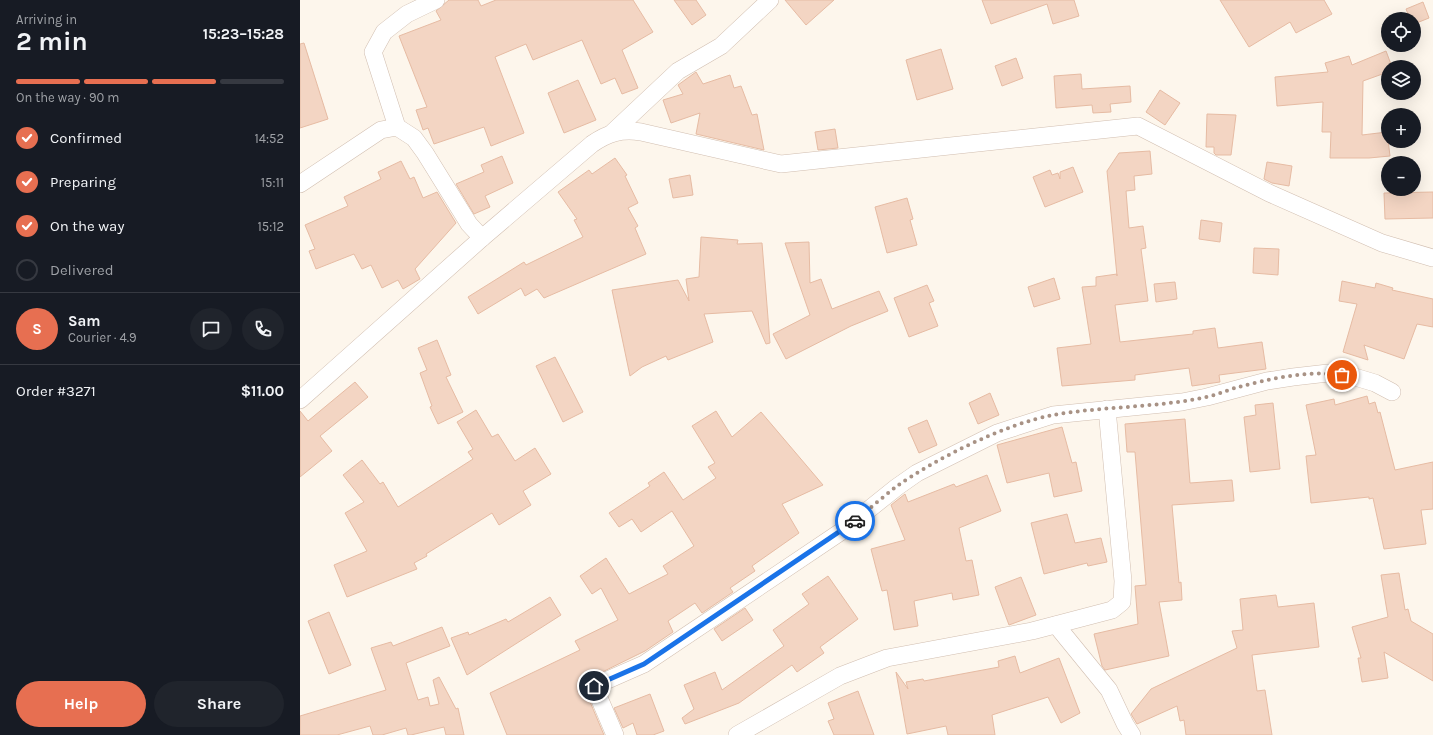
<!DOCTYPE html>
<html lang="en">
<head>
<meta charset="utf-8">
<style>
	:root { --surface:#171b24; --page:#20242c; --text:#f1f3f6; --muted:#9ea1a6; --line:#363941; --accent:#e76f51 }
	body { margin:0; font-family:Karla,sans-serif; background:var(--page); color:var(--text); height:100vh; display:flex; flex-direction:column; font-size:15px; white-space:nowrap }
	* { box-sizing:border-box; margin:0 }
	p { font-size:13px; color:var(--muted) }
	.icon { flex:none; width:22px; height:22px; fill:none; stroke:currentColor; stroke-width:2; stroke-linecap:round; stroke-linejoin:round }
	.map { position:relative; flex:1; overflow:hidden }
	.panel { display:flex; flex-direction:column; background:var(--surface); width:300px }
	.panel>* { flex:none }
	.tools { position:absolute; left:1081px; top:12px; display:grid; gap:8px }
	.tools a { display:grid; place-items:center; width:40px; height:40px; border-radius:50%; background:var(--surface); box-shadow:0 4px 16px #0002; font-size:20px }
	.pin { position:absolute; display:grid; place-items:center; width:34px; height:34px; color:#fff; margin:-17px; border:2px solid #fff; border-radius:50%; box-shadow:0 1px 4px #0007 }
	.courier { position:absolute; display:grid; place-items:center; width:40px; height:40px; margin:-20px; border:3px solid #1a73e8; border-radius:50%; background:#fff; color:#222; box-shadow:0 1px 5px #0007 }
	.summary em { font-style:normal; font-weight:700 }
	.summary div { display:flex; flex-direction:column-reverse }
	.summary { display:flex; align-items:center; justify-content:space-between; height:68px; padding:0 16px }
	h1 { font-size:26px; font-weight:700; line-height:30px }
	.bar { display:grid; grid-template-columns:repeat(4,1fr); gap:6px 4px; align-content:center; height:48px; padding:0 16px }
	.bar i { height:5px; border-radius:3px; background:var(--line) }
	.bar .active { background:var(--accent) }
	.bar p { grid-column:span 4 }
	.line { display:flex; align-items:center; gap:10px; padding:0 16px; border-top:1px solid var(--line) }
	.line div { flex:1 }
	.round { display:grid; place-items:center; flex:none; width:42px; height:42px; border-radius:21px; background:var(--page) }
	ol { padding:0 16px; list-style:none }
	li { display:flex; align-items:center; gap:12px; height:44px }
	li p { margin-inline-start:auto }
	li .icon { padding:4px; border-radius:50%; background:var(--accent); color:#fff; stroke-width:4 }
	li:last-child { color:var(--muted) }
	li i { width:22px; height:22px; border:2px solid var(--line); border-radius:50% }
	.primary-button { display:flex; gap:8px; margin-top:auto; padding:8px 16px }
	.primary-button a { flex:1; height:46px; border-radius:24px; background:var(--accent); color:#fff; font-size:16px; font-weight:700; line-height:46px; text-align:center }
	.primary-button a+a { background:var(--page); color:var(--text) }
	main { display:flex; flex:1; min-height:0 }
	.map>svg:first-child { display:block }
	.building { fill:#f3d5c3; stroke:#e6bba3 }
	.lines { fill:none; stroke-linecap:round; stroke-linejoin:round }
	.minor-casing { stroke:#d1beb0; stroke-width:18 }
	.minor { stroke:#fff; stroke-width:17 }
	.done { stroke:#a89285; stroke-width:4; stroke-dasharray:0 7.2 }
	.route { stroke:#1a73e8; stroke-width:5 }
</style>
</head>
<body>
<main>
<section class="panel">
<div class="summary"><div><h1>2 min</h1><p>Arriving in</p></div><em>15:23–15:28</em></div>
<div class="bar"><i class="active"></i><i class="active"></i><i class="active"></i><i></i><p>On the way · 90 m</p></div>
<ol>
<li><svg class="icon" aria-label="check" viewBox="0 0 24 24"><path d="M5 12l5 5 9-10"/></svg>Confirmed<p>14:52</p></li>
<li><svg class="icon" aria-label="check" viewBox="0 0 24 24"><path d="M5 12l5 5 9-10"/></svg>Preparing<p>15:11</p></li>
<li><svg class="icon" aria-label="check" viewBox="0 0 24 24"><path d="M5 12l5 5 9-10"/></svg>On the way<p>15:12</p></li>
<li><i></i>Delivered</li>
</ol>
<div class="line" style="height:72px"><b class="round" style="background:var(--accent);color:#fff">S</b><div><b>Sam</b><p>Courier · 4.9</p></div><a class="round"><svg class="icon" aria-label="chat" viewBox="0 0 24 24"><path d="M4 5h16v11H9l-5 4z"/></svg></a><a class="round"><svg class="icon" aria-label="phone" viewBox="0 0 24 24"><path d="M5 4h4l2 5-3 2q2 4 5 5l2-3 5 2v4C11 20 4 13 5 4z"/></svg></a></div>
<div class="line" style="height:52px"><div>Order #3271</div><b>$11.00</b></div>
<div class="primary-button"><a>Help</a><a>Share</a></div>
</section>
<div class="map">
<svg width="1133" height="735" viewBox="0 0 1133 735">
	<rect width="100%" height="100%" fill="#fdf6ec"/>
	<g class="building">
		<polygon points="149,0 178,0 181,6 196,0 333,0 353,32 322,50 338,88 322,94 315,78 301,84 282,40 233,60 226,44 195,57 224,133 191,146 184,127 134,144 128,128 123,130 116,110 127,107 99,36 141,20 136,11"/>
		<polygon points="374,0 396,0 406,15 392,25"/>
		<polygon points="485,0 534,0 506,25"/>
		<polygon points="682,0 774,0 779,16 753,24 747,4 691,24"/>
		<polygon points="920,0 1024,0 1032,14 996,33 990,22 949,47"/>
		<polygon points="1123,2 1129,18 1114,24 1114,19 1110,19 1106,9"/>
		<polygon points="4,43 28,119 0,128 0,44"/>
		<polygon points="641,49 653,89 617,100 606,60"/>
		<polygon points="1086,51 1092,67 1088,67 1088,72 1063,81 1062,135 1087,132 1090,156 1069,158 1030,158 1031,132 1022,132 1023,102 977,106 975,77 1028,72 1025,63 1049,56 1052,65"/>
		<polygon points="716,58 723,78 702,86 695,66"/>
		<polygon points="396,72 403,84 430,75 434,88 441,86 452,115 457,114 464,150 396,134 400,113 371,123 363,100 383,94 378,85"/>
		<polygon points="781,74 782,89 830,86 831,102 810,104 811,112 793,113 792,105 756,108 754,76"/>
		<polygon points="278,80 296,120 264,133 248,93"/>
		<polygon points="860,90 880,103 865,125 846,112"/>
		<polygon points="907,114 936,115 931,155 916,155 914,153 914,147 906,147"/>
		<polygon points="535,129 538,148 518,150 515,132"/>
		<polygon points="850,151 852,174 834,176 835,190 826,191 829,228 843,226 846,248 841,249 848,301 815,305 820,342 893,334 893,331 915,328 918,348 962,342 966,369 919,375 920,382 892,386 889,368 835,375 835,380 762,386 757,348 791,344 782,287 796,286 796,277 817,274 817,276 807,171 819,153"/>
		<polygon points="202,156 213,183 185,196 190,207 174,214 156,184 184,172 181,165"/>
		<polygon points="315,158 327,175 325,176 338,203 328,208 338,226 335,228 346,254 244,298 237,289 225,296 221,288 178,314 168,297 224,262 226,265 283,237 274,220 277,219 258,192 289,170 292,174"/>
		<polygon points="101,161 110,179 114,177 123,198 137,192 156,223 115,269 120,279 103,289 98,280 82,288 71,265 62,269 54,254 16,269 9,251 15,249 5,225 48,206 44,197 81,179 78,172"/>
		<polygon points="967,162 992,166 989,186 972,183 964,179"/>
		<polygon points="773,167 783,192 745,207 733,177 750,170 752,175 758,173 760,179 760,172"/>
		<polygon points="390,175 393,195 373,198 369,179"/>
		<polygon points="1133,192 1133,218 1085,219 1084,193"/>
		<polygon points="607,198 613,219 610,220 617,245 587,253 575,207"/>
		<polygon points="901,220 922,223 920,242 899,239"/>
		<polygon points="401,237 438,240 437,244 462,243 470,343 466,344 452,311 404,314 413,342 368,360 366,356 342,367 330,376 312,290 378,280 389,301 386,279 399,277"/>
		<polygon points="509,242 510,283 521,279 532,309 579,291 588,311 551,326 486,359 473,334 510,315 485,243"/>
		<polygon points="954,248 979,249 978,275 953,273"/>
		<polygon points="754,278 760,299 734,307 728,287"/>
		<polygon points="1042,281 1075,288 1076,283 1093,288 1092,290 1133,299 1133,327 1117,324 1104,359 1064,345 1068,360 1043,352 1057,304 1039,301"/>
		<polygon points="875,282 877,299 856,302 854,284"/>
		<polygon points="627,285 634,301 629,303 638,326 609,337 594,298"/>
		<polygon points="137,340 151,375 146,377 163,412 138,424 130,407 132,406 120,373 127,370 118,348"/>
		<polygon points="255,357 283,412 263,422 236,366"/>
		<polygon points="55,382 68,397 20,436 32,451 0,477 0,411 8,421"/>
		<polygon points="690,393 699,415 678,424 669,403"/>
		<polygon points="1067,396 1069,404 1075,402 1078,413 1080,412 1095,470 1133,462 1133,509 1121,510 1126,544 1084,549 1073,498 1069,499 1069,497 1011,503 1006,456 1016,455 1006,405 1034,399 1035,405"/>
		<polygon points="973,403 980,469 950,472 944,417 956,415 955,405"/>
		<polygon points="176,410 192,437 198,434 215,461 235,448 251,474 223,491 231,505 199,525 192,513 126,554 127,556 114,563 117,569 47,597 34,565 67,551 45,513 64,502 43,475 62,460 80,484 83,482 98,507 173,459 168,452 173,449 157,422"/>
		<polygon points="416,411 432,437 461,412 523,485 482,504 499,533 452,566 455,571 430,588 433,592 402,613 395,603 368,621 373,632 345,651 286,680 285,690 304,735 207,735 190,693 280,650 275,641 318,620 301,588 292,594 280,576 306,558 329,594 368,574 363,566 394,546 372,511 341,532 332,519 319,527 309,513 350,486 348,483 364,472 383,500 416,478 408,467 415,463 392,426"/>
		<polygon points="885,419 890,483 932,480 934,501 872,505 879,583 881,582 882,600 859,602 869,656 805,670 802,666 794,634 838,624 835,586 846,585 835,452 827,452 825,424"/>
		<polygon points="627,420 637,445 619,453 608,428"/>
		<polygon points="762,427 772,463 776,462 782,491 754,497 749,473 707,483 697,445"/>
		<polygon points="687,475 701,511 659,528 666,561 672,560 679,595 653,600 652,593 614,601 618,626 594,630 587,590 582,591 571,549 605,540 591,505 605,494 608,502 654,484 656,487"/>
		<polygon points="767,514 775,543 801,538 807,562 788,566 787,563 744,574 731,523"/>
		<polygon points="1099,573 1105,610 1108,609 1111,621 1133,634 1133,681 1084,652 1088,678 1062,682 1058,658 1061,658 1052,627 1088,617 1081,575"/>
		<polygon points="528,576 558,619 520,647 524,653 497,672 492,665 439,703 385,724 382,718 394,709 384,685 415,672 422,690 484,646 473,630 509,604 502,594"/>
		<polygon points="721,577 736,615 709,625 695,587"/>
		<polygon points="976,595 978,607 1014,603 1019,647 952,655 957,691 965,690 972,735 886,735 884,720 880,721 877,706 837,724 831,714 851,689 937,648 932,631 943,630 940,599"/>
		<polygon points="250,597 261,615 167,675 151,638 168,632 169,635 206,619 208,622"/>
		<polygon points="445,608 453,620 422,641 414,629"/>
		<polygon points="29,612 51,665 29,674 8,621"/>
		<polygon points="142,627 150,646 106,663 118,700 128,697 130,706 139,704 133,680 139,677 156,709 158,708 164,735 146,735 144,727 111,735 108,735 106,728 82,735 73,735 70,726 37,735 0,735 0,716 86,690 71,648 91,642 93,646"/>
		<polygon points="715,656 720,673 759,658 780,713 761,723 748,697 692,715 695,735 648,735 646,726 607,734 596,672 608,689 606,682 623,679 624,681 699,667 698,661"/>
		<polygon points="558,691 574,735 534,735 528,721 534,719 528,703"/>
		<polygon points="350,694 364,731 353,735 337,735 333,723 323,728 314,708"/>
	</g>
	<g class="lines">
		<g class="minor-casing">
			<g id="minor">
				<polyline points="97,127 73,52 84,32 107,14 136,0"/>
				<polyline points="313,132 378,71 421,46 470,0"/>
				<polyline points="0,184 81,130 97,127 114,138 125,153 169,224 182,238"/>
				<path d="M0,400L182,238L292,144C308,133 321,129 341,132L481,164L838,126L969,193L1082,243L1133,258"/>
				<polyline points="756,625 809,690 825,724 832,735"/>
				<polyline points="315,735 294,686 344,664 542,531 597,487 617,473 697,433 753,415 882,402 907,397 967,381 993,377 1028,373 1055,377 1075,383 1092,392"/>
				<polyline points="437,735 540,676 587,658 732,631 812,610 822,602 823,581 807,409"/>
			</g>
		</g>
		<use href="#minor" class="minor"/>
	</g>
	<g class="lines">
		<path class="done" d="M555,521C569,509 583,497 597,486C637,458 705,424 753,415C804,406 856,408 906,397C916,395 925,391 935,388C968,379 1008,370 1042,375"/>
		<polyline class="route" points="294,686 344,664 555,521"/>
	</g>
</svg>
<div class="tools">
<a><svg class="icon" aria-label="locate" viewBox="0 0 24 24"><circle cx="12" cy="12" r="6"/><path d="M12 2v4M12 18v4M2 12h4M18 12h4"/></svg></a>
<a><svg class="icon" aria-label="layers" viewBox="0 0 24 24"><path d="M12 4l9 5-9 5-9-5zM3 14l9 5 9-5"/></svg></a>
<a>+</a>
<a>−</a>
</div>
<div class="pin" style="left:1042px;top:375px;background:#ea580c"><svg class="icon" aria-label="bag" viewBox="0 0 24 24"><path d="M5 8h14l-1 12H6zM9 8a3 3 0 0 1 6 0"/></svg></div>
<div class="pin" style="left:294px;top:686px;background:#1f2937"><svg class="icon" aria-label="home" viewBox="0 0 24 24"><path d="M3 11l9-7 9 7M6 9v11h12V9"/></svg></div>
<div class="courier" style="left:555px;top:521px"><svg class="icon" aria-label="car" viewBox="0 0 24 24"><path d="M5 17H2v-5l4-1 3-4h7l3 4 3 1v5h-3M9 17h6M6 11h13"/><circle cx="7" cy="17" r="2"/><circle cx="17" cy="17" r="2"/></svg></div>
</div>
</main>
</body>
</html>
